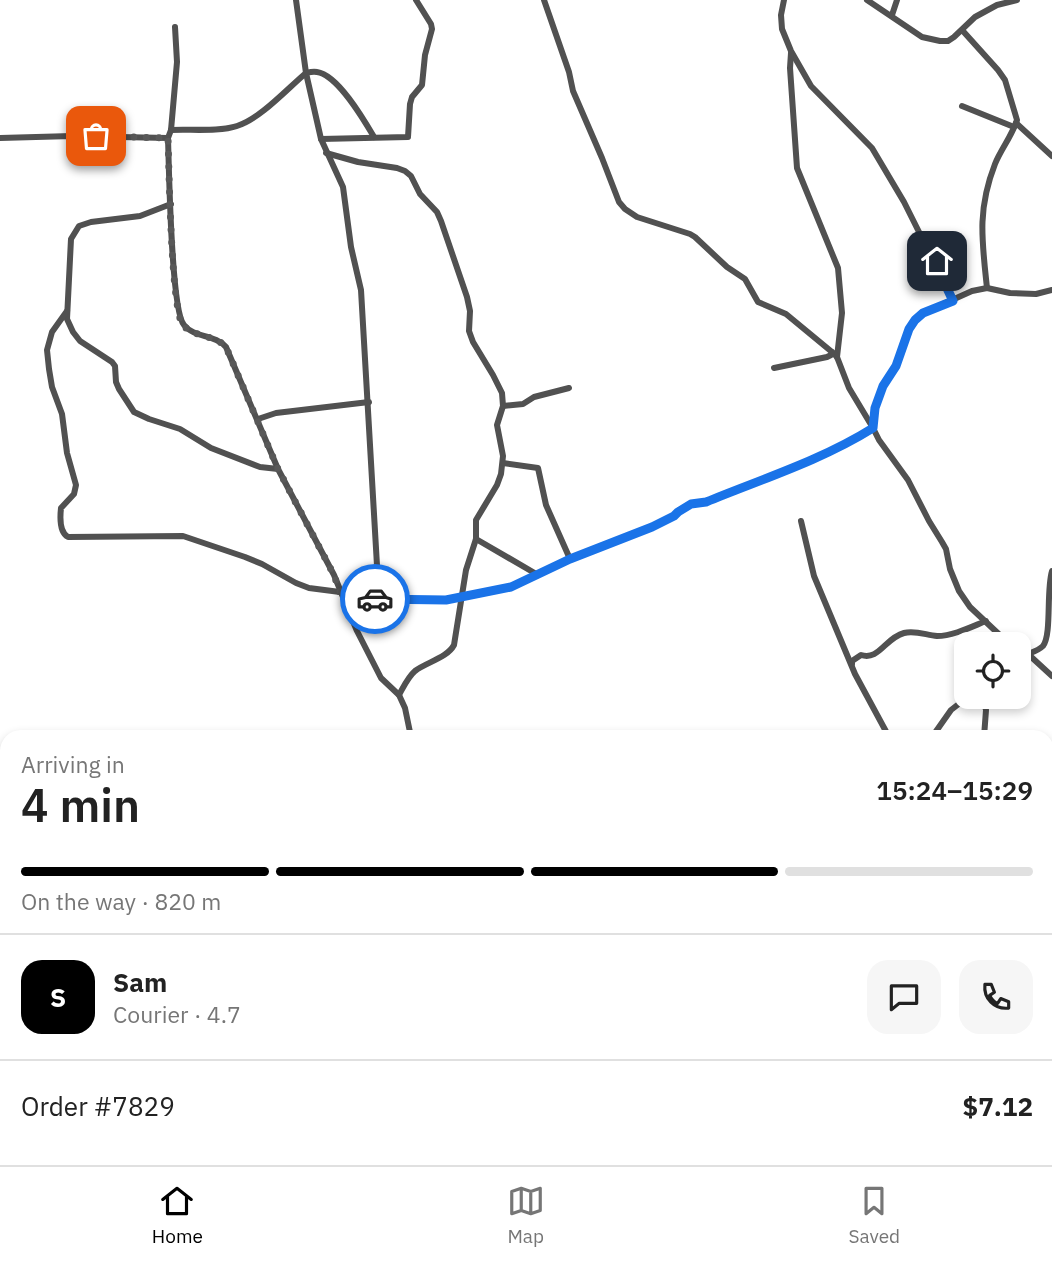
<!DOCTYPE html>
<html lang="en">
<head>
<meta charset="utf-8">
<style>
	:root { --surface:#fff; --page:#f6f6f6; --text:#222; --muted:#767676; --line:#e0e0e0; --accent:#000 }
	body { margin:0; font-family:"IBM Plex Sans",sans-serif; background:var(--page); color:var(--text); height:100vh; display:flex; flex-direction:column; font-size:26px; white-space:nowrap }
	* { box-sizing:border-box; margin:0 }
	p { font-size:23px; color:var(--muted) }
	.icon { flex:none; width:38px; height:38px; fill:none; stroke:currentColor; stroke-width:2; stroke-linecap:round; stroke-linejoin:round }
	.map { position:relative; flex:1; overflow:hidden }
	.drawer { position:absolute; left:0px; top:730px; width:1054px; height:436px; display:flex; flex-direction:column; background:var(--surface); border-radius:21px 21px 0 0; box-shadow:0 4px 10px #0003 }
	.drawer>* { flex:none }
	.buttons { position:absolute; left:954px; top:632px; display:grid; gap:14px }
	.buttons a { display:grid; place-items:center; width:77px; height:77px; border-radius:14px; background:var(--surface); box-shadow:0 4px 10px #0003; font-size:35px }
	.pin { position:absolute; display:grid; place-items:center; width:60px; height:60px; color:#fff; margin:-30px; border-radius:14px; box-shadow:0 4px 10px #0006 }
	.courier { position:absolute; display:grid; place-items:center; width:70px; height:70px; margin:-35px; border:5px solid #1a73e8; border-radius:50%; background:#fff; color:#222; box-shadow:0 2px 9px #0007 }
	.headline em { font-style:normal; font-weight:600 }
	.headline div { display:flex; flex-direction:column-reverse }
	.headline { display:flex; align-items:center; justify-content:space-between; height:119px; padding:0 21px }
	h1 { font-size:46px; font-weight:600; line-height:52px }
	.bar { display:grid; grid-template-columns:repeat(4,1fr); gap:10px 7px; align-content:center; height:84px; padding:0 21px }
	.bar i { height:9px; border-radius:5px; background:var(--line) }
	.bar .current { background:var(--accent) }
	.bar p { grid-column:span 4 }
	.line { display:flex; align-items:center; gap:18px; padding:0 21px; border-top:2px solid var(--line) }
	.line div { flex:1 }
	.round { display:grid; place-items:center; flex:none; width:74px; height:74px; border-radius:21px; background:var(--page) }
	.dock { display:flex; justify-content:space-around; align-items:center; height:98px; border-top:2px solid var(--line); background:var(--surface); font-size:19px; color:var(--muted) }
	.dock a { display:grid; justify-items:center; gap:4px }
	.dock .current { color:var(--accent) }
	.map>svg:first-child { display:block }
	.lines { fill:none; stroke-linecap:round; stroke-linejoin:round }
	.street { stroke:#515151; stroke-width:6 }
	.secondary { stroke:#1e1e1e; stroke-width:8 }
	.done { stroke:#595959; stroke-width:7; stroke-dasharray:0 12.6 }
	.route { stroke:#1a73e8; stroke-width:9 }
</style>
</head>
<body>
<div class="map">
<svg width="1052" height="1165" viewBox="0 0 1052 1165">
	<rect width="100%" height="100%" fill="#fff"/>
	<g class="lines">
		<g class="street">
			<polyline points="296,0 306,73 321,139 343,187 351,247 361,290 379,600"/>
			<polyline points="784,0 781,15 782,29 791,51 811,86 872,148 904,202 927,248 937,261 946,287 953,301"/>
			<polyline points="867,0 922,37 940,41 948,41 954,37 975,17 997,5 1017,0"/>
			<polyline points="892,15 897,0"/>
			<path d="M175,27L177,62L171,130L168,138C169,166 171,311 184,325C194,338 215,334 226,347L278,469L334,575L357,631L381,678L399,695L405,708L411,737"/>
			<path d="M962,30L998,70L1005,80L1017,120C1012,136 1001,149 995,164C977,210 982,241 987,288"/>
			<polyline points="791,53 790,68 797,168 838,268 842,313 837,357"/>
			<polyline points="962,106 1014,127"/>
			<polyline points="1016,123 1052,156"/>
			<path d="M171,130C190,129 220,132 237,126C260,119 287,89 306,73C310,72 313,71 317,72C338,75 364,120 374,137"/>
			<polyline points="0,138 72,136 168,138"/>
			<polyline points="321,139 408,137 410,104 412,97 422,85 425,55 432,29 431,24 416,0"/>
			<path d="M326,153L358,162L397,168L405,171L411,176L420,194L437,212L441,221L467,297L470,311L469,331L473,342L493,375L502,393L503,406L497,425L503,456L501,474L497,485L476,520V539L466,570L454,645C447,658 427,662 415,671C408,677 404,686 399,695"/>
			<polyline points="171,204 140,216 91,222 79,226 71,239 67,319 73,332 80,341 112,362 115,366 116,382 119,389 134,412 149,419 180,429 211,448 260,467 278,469"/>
			<path d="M67,311L52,332L47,350L49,369L52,387L62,414L67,453L76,485L74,494L61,508C60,517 59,532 68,537L183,536L245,557L262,564L296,583L309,588L340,592L379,600L429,601L446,600L511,587L570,559L652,527L674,516L678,511L691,504L706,502C761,480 823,460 873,428L849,388L837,357L832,352L786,314L758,302L745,279L727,267L695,237L690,234L637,217L625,209L619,202L602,158L573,91L569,72L544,0"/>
			<polyline points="774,368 827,357 831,355 832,352"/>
			<polyline points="503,406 523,404 534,397 569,388"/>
			<polyline points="258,419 276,413 369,402"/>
			<polyline points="503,463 538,468 546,505 570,559"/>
			<polyline points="801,521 814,576 855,674 889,737"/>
			<polyline points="476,539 538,575"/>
			<polyline points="1013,644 1004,639 970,607 959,591 950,569 946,549 942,542 929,521 908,480 879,440 873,428 875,408 883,386 896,366 909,329 915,320 923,313 972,291 987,288 1010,293 1036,294 1052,290"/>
			<polyline points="1018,647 1028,654 1052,676"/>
			<path d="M1028,654C1033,652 1039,650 1043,646C1052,634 1046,591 1052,571"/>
			<path d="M852,664V661L861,655C879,661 885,638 904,633C915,630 926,635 937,636C953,636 971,627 986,621"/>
			<polyline points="982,696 986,710 984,737"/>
			<polyline points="932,737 951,710 969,696"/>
			<polyline points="0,801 7,812"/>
			<polyline points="1046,929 1052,937"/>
			<polyline points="1046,1058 1052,1053"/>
			<polyline points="969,1165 971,1158"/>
		</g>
		<g class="secondary">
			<polyline points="0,920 7,918"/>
			<polyline points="863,1158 872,1165"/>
		</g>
	</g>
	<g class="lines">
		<path class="done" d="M96,136L168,138C169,166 171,311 183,325C194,338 214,334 226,347L278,469L334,575L340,592L375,599"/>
		<path class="route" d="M375,599L446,600L511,587L570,559L652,527L674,516L678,512L691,504L706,502C762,479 822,460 873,428L875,408L883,386L896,366L909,329L915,320L923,313L953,301L946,286L937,261"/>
	</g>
</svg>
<div class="buttons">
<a><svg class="icon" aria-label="locate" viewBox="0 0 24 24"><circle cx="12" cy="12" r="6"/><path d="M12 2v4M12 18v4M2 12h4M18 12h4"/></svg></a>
</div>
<div class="pin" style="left:96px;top:136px;background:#ea580c"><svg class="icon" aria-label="bag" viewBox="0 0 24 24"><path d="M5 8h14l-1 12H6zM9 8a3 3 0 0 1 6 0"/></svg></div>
<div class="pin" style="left:937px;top:261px;background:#1f2937"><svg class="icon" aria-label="home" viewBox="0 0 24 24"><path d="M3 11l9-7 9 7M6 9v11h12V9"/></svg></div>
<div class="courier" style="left:375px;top:599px"><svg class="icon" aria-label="car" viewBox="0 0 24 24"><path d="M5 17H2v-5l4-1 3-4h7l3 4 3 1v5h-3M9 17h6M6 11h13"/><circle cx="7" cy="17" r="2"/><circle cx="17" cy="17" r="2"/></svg></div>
<section class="drawer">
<div class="headline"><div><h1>4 min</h1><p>Arriving in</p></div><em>15:24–15:29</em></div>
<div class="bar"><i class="current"></i><i class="current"></i><i class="current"></i><i></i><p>On the way · 820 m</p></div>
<div class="line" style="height:126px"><b class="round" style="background:var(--accent);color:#fff">S</b><div><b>Sam</b><p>Courier · 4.7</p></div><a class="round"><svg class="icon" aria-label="chat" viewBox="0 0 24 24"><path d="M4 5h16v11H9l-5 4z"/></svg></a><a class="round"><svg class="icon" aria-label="phone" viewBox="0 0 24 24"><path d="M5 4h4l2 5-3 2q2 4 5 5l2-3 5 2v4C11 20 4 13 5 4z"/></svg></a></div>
<div class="line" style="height:91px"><div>Order #7829</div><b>$7.12</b></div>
</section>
</div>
<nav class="dock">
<a class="current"><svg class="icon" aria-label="home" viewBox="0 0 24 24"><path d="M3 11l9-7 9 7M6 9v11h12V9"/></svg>Home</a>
<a><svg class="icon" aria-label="map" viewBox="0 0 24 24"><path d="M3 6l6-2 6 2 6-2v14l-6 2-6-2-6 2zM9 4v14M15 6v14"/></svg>Map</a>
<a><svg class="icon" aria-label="saved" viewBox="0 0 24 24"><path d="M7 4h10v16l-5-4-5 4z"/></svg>Saved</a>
</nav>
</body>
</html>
